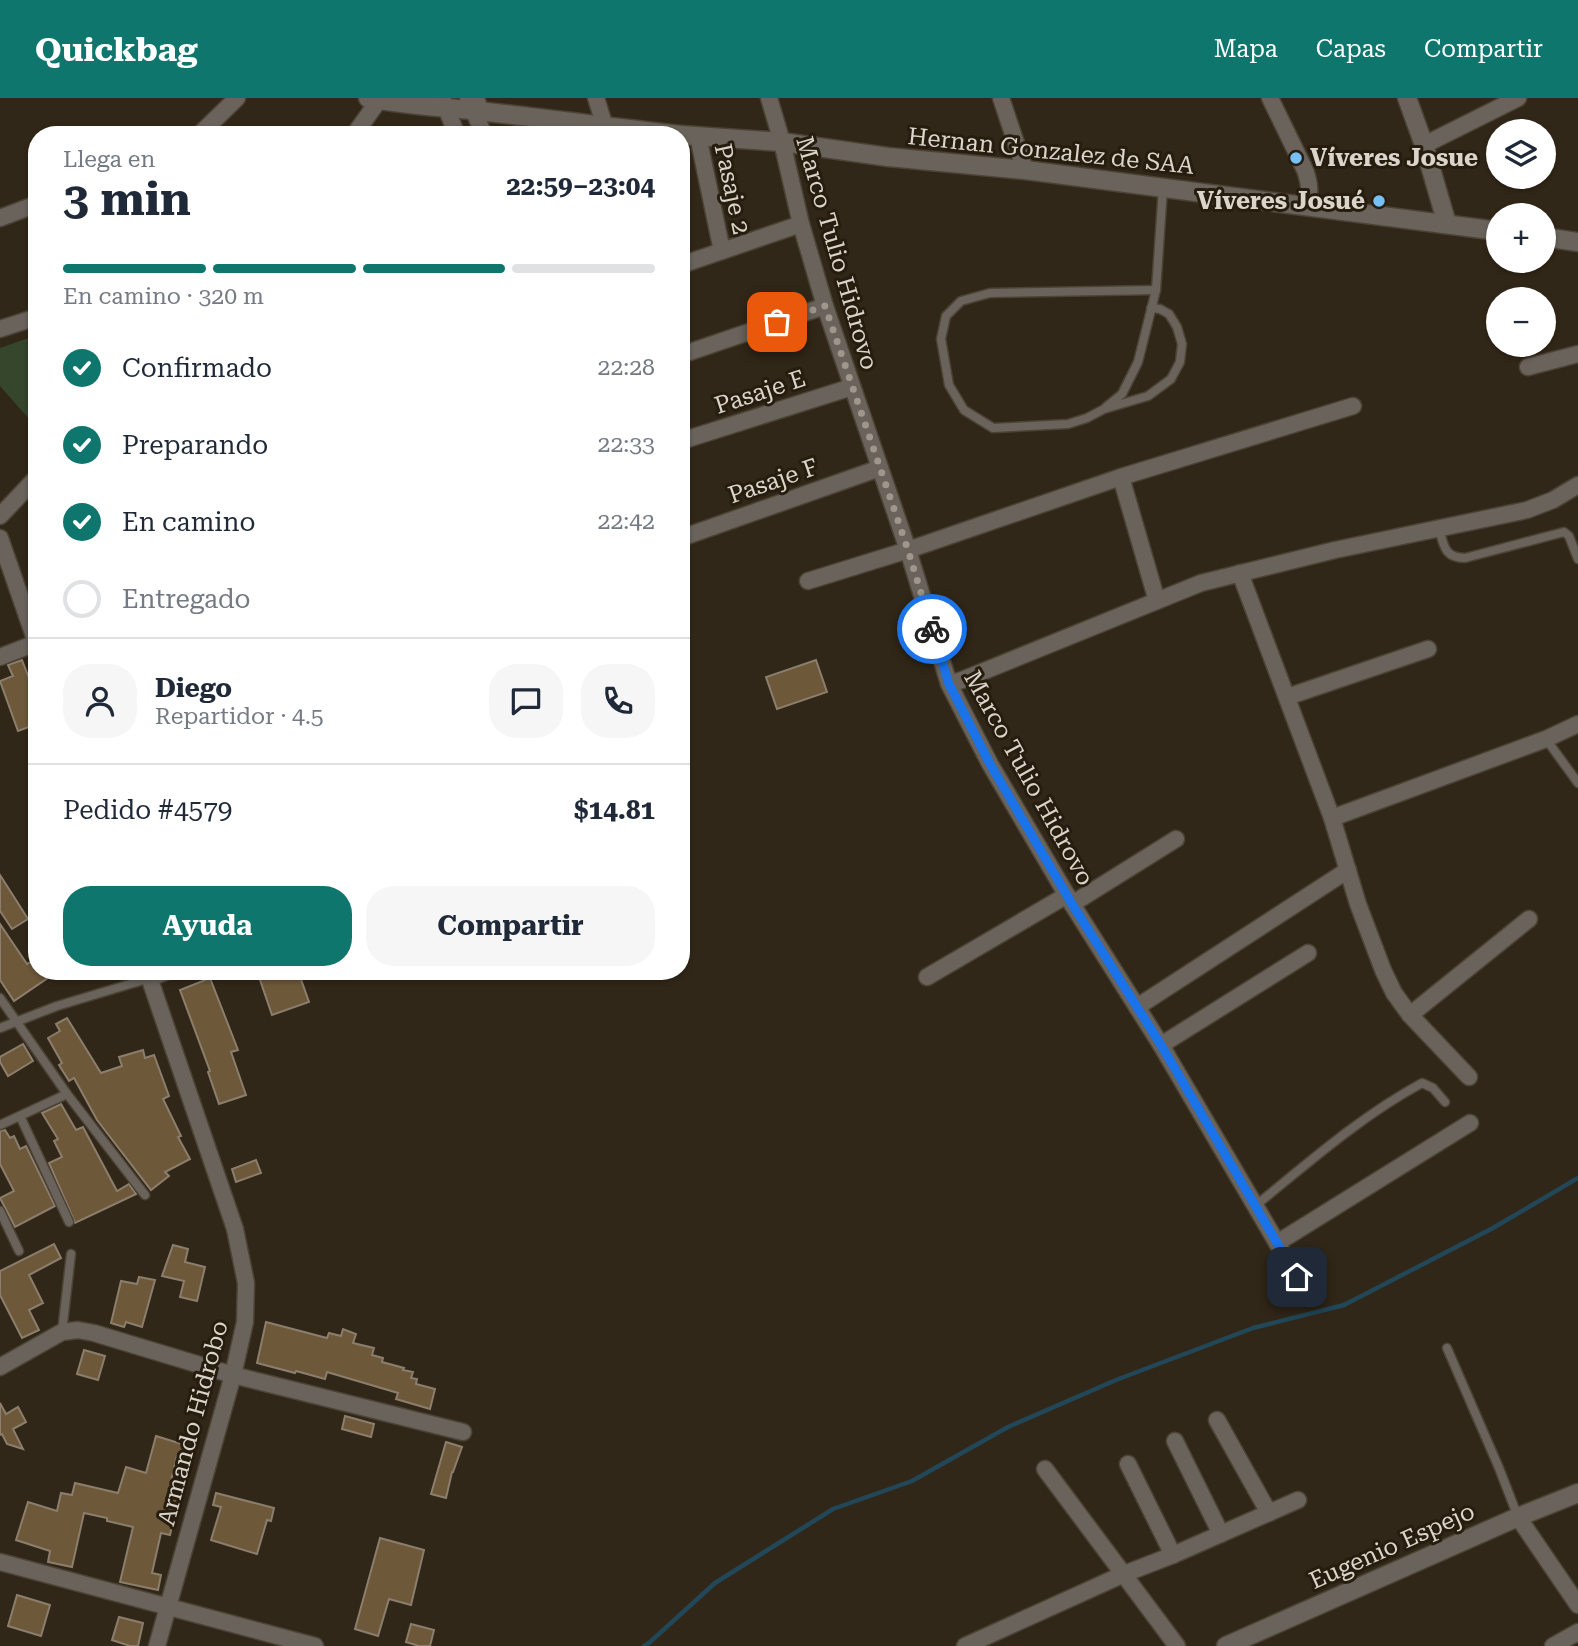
<!DOCTYPE html>
<html lang="es">
<head>
<meta charset="utf-8">
<style>
	:root { --surface:#fff; --page:#f6f6f7; --text:#1f2937; --muted:#747a83; --line:#e0e1e3; --accent:#0f766e }
	body { margin:0; font-family:"Roboto Serif",serif; background:var(--page); color:var(--text); height:100vh; display:flex; flex-direction:column; font-size:26px; white-space:nowrap }
	* { box-sizing:border-box; margin:0 }
	p { font-size:23px; color:var(--muted) }
	.icon { flex:none; width:38px; height:38px; fill:none; stroke:currentColor; stroke-width:2; stroke-linecap:round; stroke-linejoin:round }
	.map { position:relative; flex:1; overflow:hidden }
	.sheet { position:absolute; left:28px; top:28px; width:662px; height:854px; display:flex; flex-direction:column; background:var(--surface); border-radius:28px; box-shadow:0 2px 5px #0004 }
	.sheet>* { flex:none }
	.tools { position:absolute; left:1486px; top:21px; display:grid; gap:14px }
	.tools a { display:grid; place-items:center; width:70px; height:70px; border-radius:50%; background:var(--surface); box-shadow:0 2px 5px #0004; font-size:35px }
	.pin { position:absolute; display:grid; place-items:center; width:60px; height:60px; color:#fff; margin:-30px; border-radius:14px; box-shadow:0 4px 10px #0006 }
	.courier { position:absolute; display:grid; place-items:center; width:70px; height:70px; margin:-35px; border:5px solid #1a73e8; border-radius:50%; background:#fff; color:#222; box-shadow:0 2px 9px #0007 }
	.headline em { font-style:normal; font-weight:700 }
	.headline div { display:flex; flex-direction:column-reverse }
	.headline { display:flex; align-items:center; justify-content:space-between; height:119px; padding:0 35px }
	h1 { font-size:46px; font-weight:700; line-height:52px }
	.bar { display:grid; grid-template-columns:repeat(4,1fr); gap:10px 7px; align-content:center; height:84px; padding:0 35px }
	.bar i { height:9px; border-radius:5px; background:var(--line) }
	.bar .current { background:var(--accent) }
	.bar p { grid-column:span 4 }
	.line { display:flex; align-items:center; gap:18px; padding:0 35px; border-top:2px solid var(--line) }
	.line div { flex:1 }
	.round { display:grid; place-items:center; flex:none; width:74px; height:74px; border-radius:28px; background:var(--page) }
	ol { padding:0 35px; list-style:none }
	li { display:flex; align-items:center; gap:21px; height:77px }
	li p { margin-inline-start:auto }
	li .icon { padding:7px; border-radius:50%; background:var(--accent); color:#fff; stroke-width:4 }
	li:last-child { color:var(--muted) }
	li i { width:38px; height:38px; border:4px solid var(--line); border-radius:50% }
	.cta { display:flex; gap:14px; margin-top:auto; padding:14px 35px }
	.cta a { flex:1; height:80px; border-radius:28px; background:var(--accent); color:#fff; font-size:28px; font-weight:700; line-height:80px; text-align:center }
	.cta a+a { background:var(--page); color:var(--text) }
	header { display:flex; align-items:center; gap:42px; box-sizing:border-box; height:98px; padding:0 35px; background:var(--accent); color:#fff }
	header strong { font-size:33px }
	nav { display:flex; gap:38px; margin-inline-start:auto; font-size:24px }
	.map>svg:first-child { display:block }
	.green { fill:#35462c }
	.lines { fill:none; stroke-linecap:round; stroke-linejoin:round }
	.stream { stroke:#214758; stroke-width:4.5 }
	.building { fill:#6d583a; stroke:#8b7e6d; stroke-width:2 }
	.service-casing { stroke:#4c4334; stroke-width:11 }
	.minor-casing { stroke:#4c4334; stroke-width:19 }
	.tertiary-casing { stroke:#4c4334; stroke-width:21 }
	.service { stroke:#69635c; stroke-width:8 }
	.minor { stroke:#69635c; stroke-width:16 }
	.tertiary { stroke:#69635c; stroke-width:18 }
	.done { stroke:#9f978c; stroke-width:7; stroke-dasharray:0 12.6 }
	.route { stroke:#1a73e8; stroke-width:9 }
	.poi-dot { fill:#75c0f6; stroke:#271d0f; stroke-width:2.5 }
	.labels { text-anchor:middle; stroke-width:6; stroke-linejoin:round; paint-order:stroke }
	.street-label { font-size:24px; fill:#dad4ca; stroke:#271d0f }
	.poi-label { font-size:24px; font-weight:bold; fill:#dad4ca; stroke:#271d0f; text-anchor:start }
</style>
</head>
<body>
<header>
<strong>Quickbag</strong>
<nav><a>Mapa</a><a>Capas</a><a>Compartir</a></nav>
</header>
<div class="map">
<svg width="1578" height="1548" viewBox="0 0 1578 1548">
	<rect width="100%" height="100%" fill="#312718"/>
	<polygon class="green" points="37,237 37,330 0,288 0,250"/>
	<g class="lines">
		<polyline class="stream" points="644,1548 649,1545 715,1485 833,1411 912,1383 1008,1329 1116,1282 1253,1230 1344,1207 1493,1130 1578,1080"/>
	</g>
	<g class="building">
		<polygon points="22,562 37,601 37,626 18,633 0,583 13,578 8,567"/>
		<polygon points="816,562 827,594 777,611 766,579"/>
		<polygon points="0,777 28,821 12,831 0,813"/>
		<polygon points="0,826 27,866 37,861 37,873 58,873 14,903 0,882"/>
		<polygon points="257,873 298,873 309,904 272,917"/>
		<polygon points="210,880 238,952 231,954 246,997 219,1006 208,974 210,973 180,892"/>
		<polygon points="67,920 101,975 122,968 119,959 143,952 145,960 154,957 169,998 163,1001 181,1038 178,1039 190,1061 165,1074 169,1078 151,1092 97,1022 74,980 69,983 59,967 62,965 48,940 60,933 56,926"/>
		<polygon points="23,946 33,963 8,978 0,964 0,959"/>
		<polygon points="61,1006 76,1032 83,1029 117,1093 129,1086 136,1096 75,1125 49,1065 62,1059 54,1043 58,1041 42,1015"/>
		<polygon points="5,1032 10,1040 14,1038 20,1051 26,1048 55,1108 15,1129 0,1100 14,1093 0,1066 0,1033"/>
		<polygon points="256,1062 261,1075 236,1084 232,1071"/>
		<polygon points="54,1146 61,1160 29,1177 43,1205 29,1212 39,1232 22,1240 0,1197 0,1173"/>
		<polygon points="173,1147 188,1151 185,1164 205,1169 197,1203 180,1199 184,1183 162,1178"/>
		<polygon points="139,1179 155,1182 142,1229 126,1224 124,1229 111,1225 121,1183 137,1186"/>
		<polygon points="266,1224 327,1240 329,1235 341,1238 343,1231 356,1236 353,1245 374,1250 372,1257 383,1260 382,1264 404,1270 403,1272 413,1274 411,1280 417,1281 416,1286 435,1291 430,1311 396,1301 398,1295 327,1274 325,1281 296,1273 295,1275 257,1265"/>
		<polygon points="84,1252 105,1258 98,1282 77,1276"/>
		<polygon points="0,1305 6,1316 18,1309 26,1324 13,1331 23,1351 7,1346 2,1336 0,1337"/>
		<polygon points="345,1318 374,1326 371,1339 342,1331"/>
		<polygon points="156,1338 185,1347 182,1360 177,1358 171,1383 186,1387 180,1407 177,1406 170,1437 161,1435 152,1475 161,1477 158,1492 120,1484 133,1429 107,1423 107,1420 84,1415 72,1469 48,1464 50,1453 16,1442 28,1404 57,1413 61,1395 72,1397 75,1385 118,1395 126,1369 146,1375"/>
		<polygon points="446,1344 462,1349 453,1374 452,1374 446,1400 431,1396"/>
		<polygon points="216,1395 274,1410 271,1423 267,1422 257,1456 211,1442 221,1409 213,1407"/>
		<polygon points="380,1440 424,1452 411,1507 389,1501 378,1538 355,1531"/>
		<polygon points="17,1497 50,1507 41,1538 8,1528"/>
		<polygon points="119,1519 143,1525 138,1548 130,1548 112,1542"/>
		<polygon points="411,1526 434,1532 430,1548 419,1548 406,1544"/>
	</g>
	<g class="lines">
		<g class="service-casing">
			<g id="service">
				<polyline points="480,0 485,13"/>
				<polyline points="1151,210 1160,211 1169,216 1177,229 1182,246 1180,264 1171,281 1148,298 1104,311 1087,320 1068,326 993,330 964,312 949,287 941,241 946,218 961,203 990,195 1156,192"/>
				<polyline points="1106,309 1122,296 1138,264 1156,192 1163,90"/>
				<path d="M1439,431C1444,447 1444,460 1465,460L1564,434L1569,438L1578,461"/>
				<polyline points="1546,641 1578,685"/>
				<polyline points="0,900 67,996 145,1097"/>
				<polyline points="0,930 57,908 150,880"/>
				<polyline points="20,1018 69,1124"/>
				<polyline points="0,1027 67,996"/>
				<path d="M1255,1108C1308,1065 1361,1018 1422,985L1433,990L1445,1004"/>
				<polyline points="0,1113 19,1153"/>
				<polyline points="62,1234 71,1156"/>
				<polyline points="1447,1250 1499,1370 1518,1419"/>
			</g>
		</g>
		<g class="minor-casing">
			<g id="minor">
				<polyline points="442,0 457,37"/>
				<polyline points="468,0 484,37"/>
				<polyline points="596,0 605,29"/>
				<polyline points="769,0 782,44 801,126 825,208 908,452 949,586 990,666 1072,806 1161,947 1297,1179"/>
				<polyline points="1001,0 1025,72"/>
				<path d="M1270,0L1305,72C1310,86 1310,94 1308,108"/>
				<polyline points="199,37 237,0"/>
				<polyline points="354,37 379,2"/>
				<polyline points="698,38 722,153"/>
				<polyline points="1424,47 1518,0"/>
				<polyline points="0,120 37,106"/>
				<polyline points="681,167 801,126"/>
				<polyline points="0,231 37,219"/>
				<polyline points="681,257 825,208"/>
				<polyline points="1528,269 1578,256"/>
				<polyline points="681,343 852,289"/>
				<polyline points="1121,379 1353,308"/>
				<polyline points="0,418 37,379"/>
				<polyline points="0,440 37,547"/>
				<polyline points="681,440 880,370"/>
				<polyline points="1240,475 1332,720 1358,806 1383,872 1394,895 1410,917 1469,979"/>
				<polyline points="808,483 908,452 1121,379 1157,503"/>
				<polyline points="0,559 36,545"/>
				<polyline points="949,586 962,582 1201,485 1335,452 1527,412 1553,402 1578,387"/>
				<polyline points="1287,599 1428,551"/>
				<polyline points="1332,720 1546,641 1578,626"/>
				<polyline points="1072,806 1176,741"/>
				<polyline points="147,873 235,1131 246,1185 245,1224 233,1277 157,1548"/>
				<polyline points="927,879 1067,797"/>
				<polyline points="150,880 168,873"/>
				<polyline points="1137,909 1348,772"/>
				<polyline points="1410,917 1529,821"/>
				<polyline points="1161,947 1308,855"/>
				<polyline points="1277,1145 1470,1025"/>
				<polyline points="0,1269 62,1234 78,1232 94,1235 233,1277 463,1334"/>
				<polyline points="1217,1322 1269,1415"/>
				<polyline points="1175,1343 1221,1436"/>
				<polyline points="1128,1366 1173,1457"/>
				<polyline points="1045,1371 1177,1548"/>
				<polyline points="1518,1419 1578,1507"/>
				<polyline points="0,1464 315,1548"/>
				<polyline points="965,1548 1124,1476 1173,1457 1298,1402"/>
				<polyline points="1553,1548 1578,1534"/>
			</g>
		</g>
		<g class="tertiary-casing">
			<g id="tertiary">
				<path d="M368,0C407,8 447,9 487,14C551,21 616,30 680,37"/>
				<polyline points="1407,0 1424,47 1447,126"/>
				<polyline points="681,37 782,44 888,59 1025,72 1498,133"/>
				<polyline points="1544,139 1578,144"/>
				<polyline points="1226,1548 1518,1419 1578,1395"/>
			</g>
		</g>
		<use href="#service" class="service"/>
		<use href="#minor" class="minor"/>
		<use href="#tertiary" class="tertiary"/>
	</g>
	<g class="lines">
		<polyline class="done" points="777,224 825,208 908,452 932,531"/>
		<polyline class="route" points="932,531 949,586 990,666 1072,806 1161,947 1297,1179"/>
	</g>
	<g class="poi-dot">
		<circle cx="1296" cy="60" r="7"/>
		<circle cx="1379" cy="103" r="7"/>
	</g>
	<g class="labels">
		<g class="street-label">
			<text transform="translate(1051 53) rotate(6)" y="8">Hernan Gonzalez de SAA</text>
			<text transform="translate(732 91) rotate(78)" y="8">Pasaje 2</text>
			<text transform="translate(837 155) rotate(74)" y="8">Marco Tulio Hidrovo</text>
			<text transform="translate(760 294) rotate(-18)" y="8">Pasaje E</text>
			<text transform="translate(773 383) rotate(-19)" y="8">Pasaje F</text>
			<text transform="translate(1029 680) rotate(61)" y="8">Marco Tulio Hidrovo</text>
			<text transform="translate(193 1325) rotate(-75)" y="8">Armando Hidrobo</text>
			<text transform="translate(1392 1448) rotate(-24)" y="8">Eugenio Espejo</text>
		</g>
		<g class="poi-label">
			<text x="1310" y="68">Víveres Josue</text>
			<text x="1365" y="111" text-anchor="end">Víveres Josué</text>
		</g>
	</g>
</svg>
<div class="tools">
<a><svg class="icon" aria-label="layers" viewBox="0 0 24 24"><path d="M12 4l9 5-9 5-9-5zM3 14l9 5 9-5"/></svg></a>
<a>+</a>
<a>−</a>
</div>
<div class="pin" style="left:777px;top:224px;background:#ea580c"><svg class="icon" aria-label="bag" viewBox="0 0 24 24"><path d="M5 8h14l-1 12H6zM9 8a3 3 0 0 1 6 0"/></svg></div>
<div class="pin" style="left:1297px;top:1179px;background:#1f2937"><svg class="icon" aria-label="home" viewBox="0 0 24 24"><path d="M3 11l9-7 9 7M6 9v11h12V9"/></svg></div>
<div class="courier" style="left:932px;top:531px"><svg class="icon" aria-label="bike" viewBox="0 0 24 24"><circle cx="6" cy="16" r="4"/><circle cx="18" cy="16" r="4"/><path d="M6 16l4-8h5l3 8M10 8l3 8H6M13 5h3"/></svg></div>
<section class="sheet">
<div class="headline"><div><h1>3 min</h1><p>Llega en</p></div><em>22:59–23:04</em></div>
<div class="bar"><i class="current"></i><i class="current"></i><i class="current"></i><i></i><p>En camino · 320 m</p></div>
<ol>
<li><svg class="icon" aria-label="check" viewBox="0 0 24 24"><path d="M5 12l5 5 9-10"/></svg>Confirmado<p>22:28</p></li>
<li><svg class="icon" aria-label="check" viewBox="0 0 24 24"><path d="M5 12l5 5 9-10"/></svg>Preparando<p>22:33</p></li>
<li><svg class="icon" aria-label="check" viewBox="0 0 24 24"><path d="M5 12l5 5 9-10"/></svg>En camino<p>22:42</p></li>
<li><i></i>Entregado</li>
</ol>
<div class="line" style="height:126px"><a class="round"><svg class="icon" aria-label="person" viewBox="0 0 24 24"><circle cx="12" cy="8" r="4"/><path d="M4 21q1-7 8-7t8 7"/></svg></a><div><b>Diego</b><p>Repartidor · 4.5</p></div><a class="round"><svg class="icon" aria-label="chat" viewBox="0 0 24 24"><path d="M4 5h16v11H9l-5 4z"/></svg></a><a class="round"><svg class="icon" aria-label="phone" viewBox="0 0 24 24"><path d="M5 4h4l2 5-3 2q2 4 5 5l2-3 5 2v4C11 20 4 13 5 4z"/></svg></a></div>
<div class="line" style="height:91px"><div>Pedido #4579</div><b>$14.81</b></div>
<div class="cta"><a>Ayuda</a><a>Compartir</a></div>
</section>
</div>
</body>
</html>
